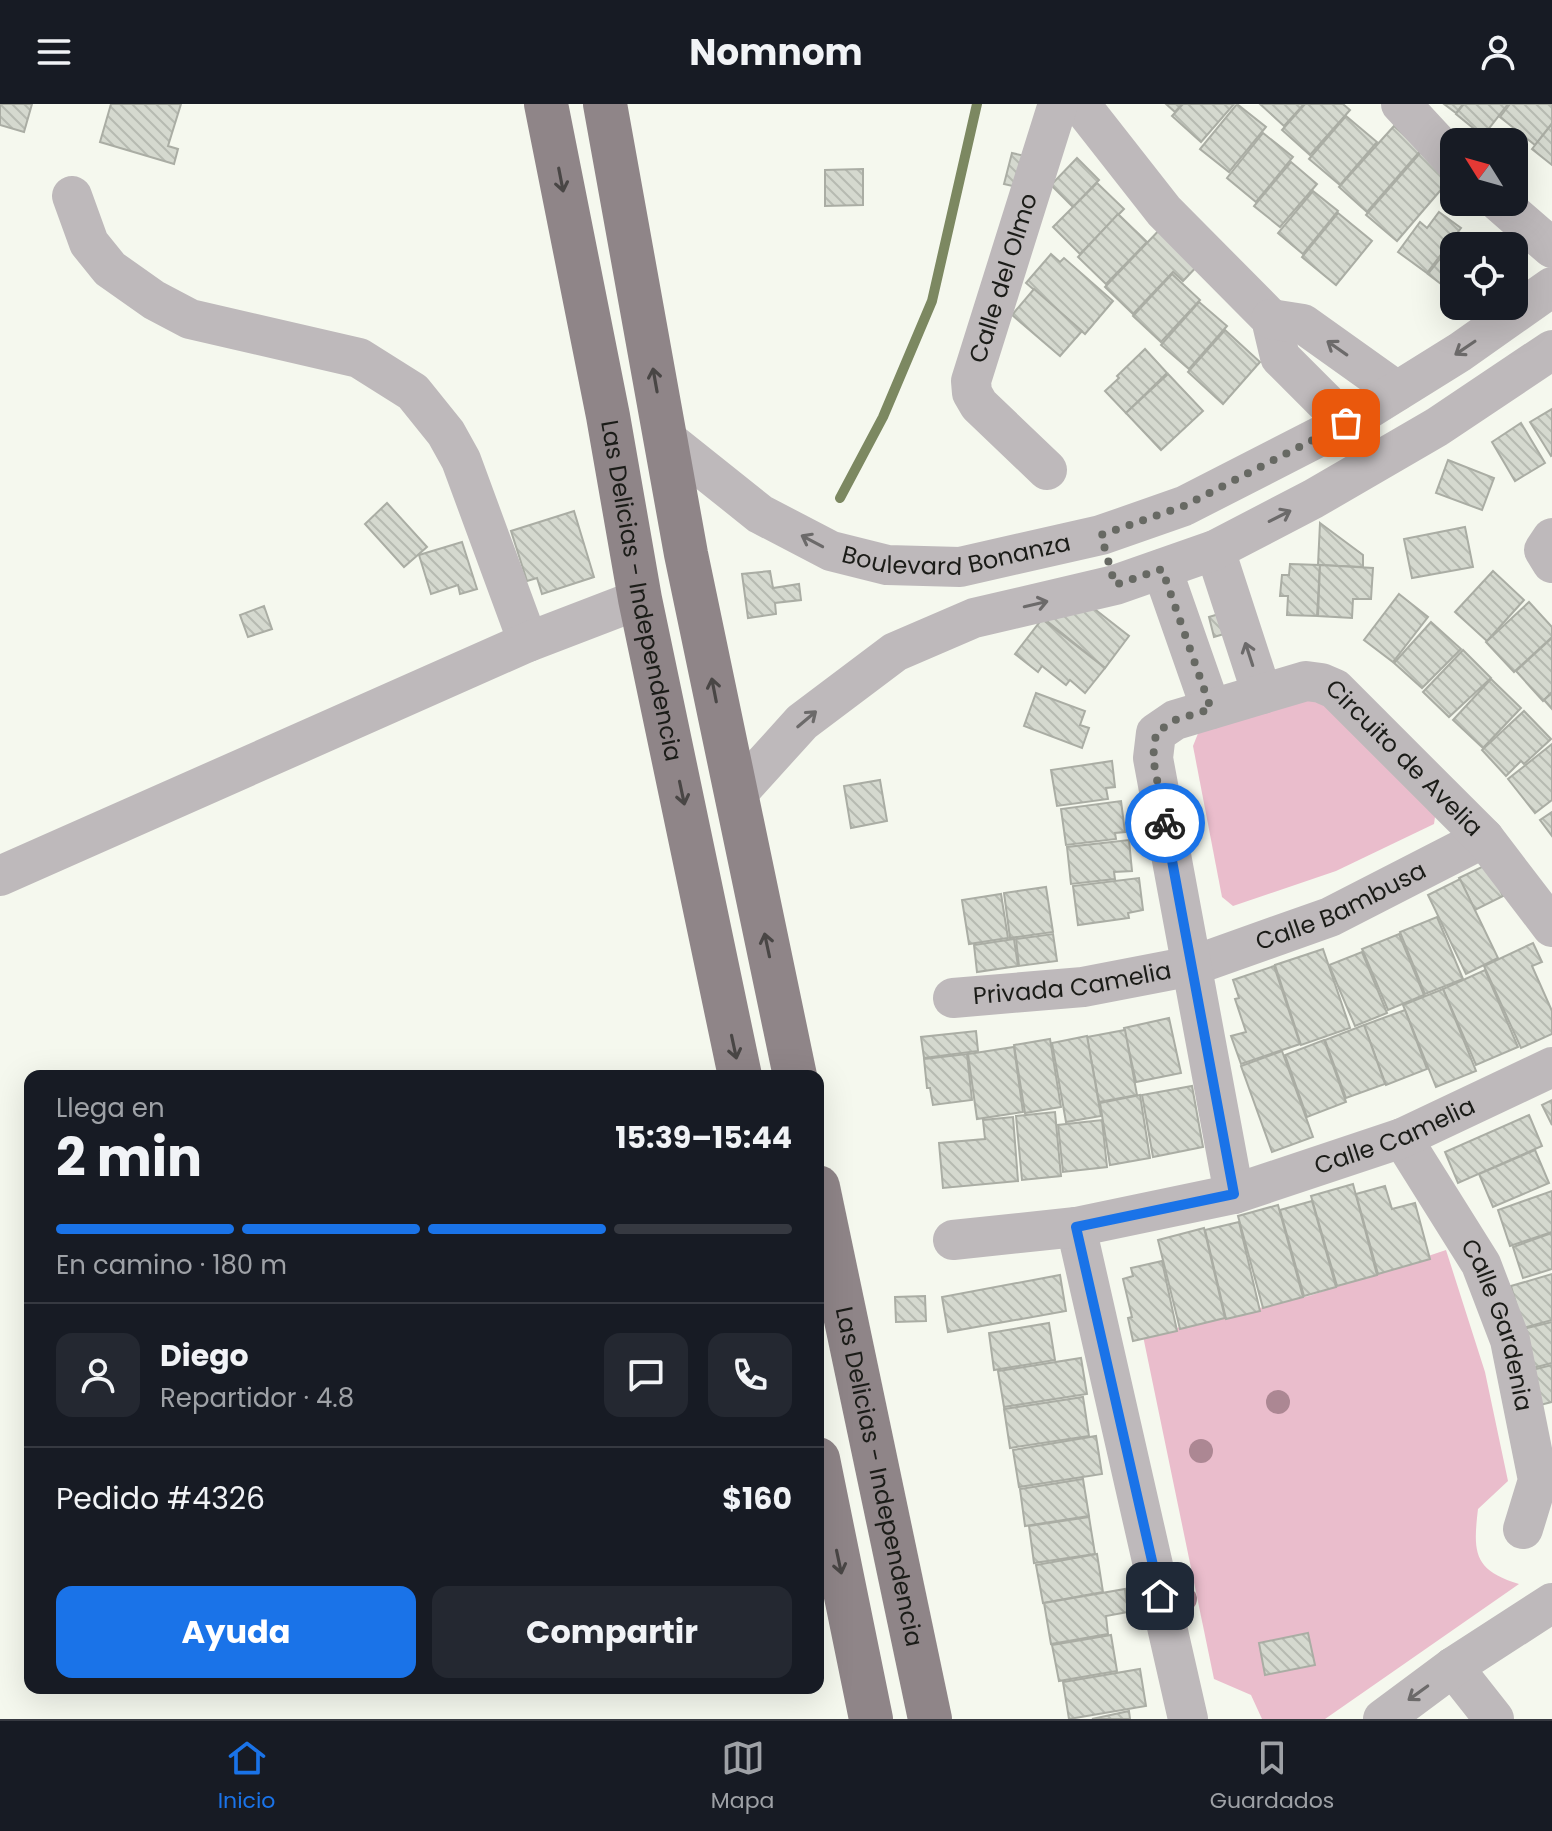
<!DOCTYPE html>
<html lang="es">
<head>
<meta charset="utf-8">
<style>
	:root { --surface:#171b24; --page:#242831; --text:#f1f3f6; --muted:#9ea1a6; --line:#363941; --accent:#1a73e8 }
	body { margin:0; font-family:Poppins,sans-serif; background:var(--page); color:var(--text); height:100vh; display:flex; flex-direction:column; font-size:30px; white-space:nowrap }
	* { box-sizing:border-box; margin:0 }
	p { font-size:26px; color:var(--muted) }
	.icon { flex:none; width:44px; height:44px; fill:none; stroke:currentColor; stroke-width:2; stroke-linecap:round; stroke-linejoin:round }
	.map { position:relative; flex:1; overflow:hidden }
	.side { position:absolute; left:24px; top:966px; width:800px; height:624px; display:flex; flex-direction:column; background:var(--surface); border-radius:16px; box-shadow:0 8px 32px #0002 }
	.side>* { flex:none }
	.needle { width:52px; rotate:307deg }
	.tools { position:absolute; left:1440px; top:24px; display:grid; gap:16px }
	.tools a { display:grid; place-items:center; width:88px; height:88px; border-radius:16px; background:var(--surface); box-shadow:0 8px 32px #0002; font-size:40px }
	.pin { position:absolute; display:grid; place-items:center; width:68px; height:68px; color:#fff; margin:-34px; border-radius:16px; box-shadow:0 4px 12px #0006 }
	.courier { position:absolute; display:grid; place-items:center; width:80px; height:80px; margin:-40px; border:6px solid #1a73e8; border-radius:50%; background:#fff; color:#222; box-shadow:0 2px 10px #0007 }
	.headline em { font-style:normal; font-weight:700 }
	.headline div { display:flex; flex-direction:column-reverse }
	.headline { display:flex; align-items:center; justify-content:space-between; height:136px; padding:0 32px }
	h1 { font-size:52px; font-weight:700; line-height:60px }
	.bar { display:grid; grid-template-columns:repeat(4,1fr); gap:12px 8px; align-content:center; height:96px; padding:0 32px }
	.bar i { height:10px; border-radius:6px; background:var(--line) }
	.bar .current { background:var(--accent) }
	.bar p { grid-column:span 4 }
	.line { display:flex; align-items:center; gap:20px; padding:0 32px; border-top:2px solid var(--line) }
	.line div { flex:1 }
	.round { display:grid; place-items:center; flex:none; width:84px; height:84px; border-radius:16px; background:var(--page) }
	.button { display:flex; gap:16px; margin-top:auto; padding:16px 32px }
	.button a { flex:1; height:92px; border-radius:16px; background:var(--accent); color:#fff; font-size:32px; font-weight:700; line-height:92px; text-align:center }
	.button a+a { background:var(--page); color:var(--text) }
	header { display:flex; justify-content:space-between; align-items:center; height:104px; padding:0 32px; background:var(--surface); font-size:36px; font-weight:700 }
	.menu { display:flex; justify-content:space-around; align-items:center; height:112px; border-top:2px solid var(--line); background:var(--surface); font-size:22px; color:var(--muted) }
	.menu a { display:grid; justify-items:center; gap:4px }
	.menu .current { color:var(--accent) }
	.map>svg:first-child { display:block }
	.green { fill:#eabdcc }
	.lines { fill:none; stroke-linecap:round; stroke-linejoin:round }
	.stream { stroke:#7c8861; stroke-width:10 }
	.building { fill:url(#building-back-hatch); stroke:#aaada4; stroke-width:2 }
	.minor { stroke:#beb9bb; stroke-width:40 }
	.major { stroke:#8f8588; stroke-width:44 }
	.tree { fill:#ac8793 }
	.oneway { stroke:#494645 }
	.oneway2 { stroke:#6c6a6a }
	.done { stroke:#676963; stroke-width:8; stroke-dasharray:0 14.4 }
	.route { stroke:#1a73e8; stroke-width:10 }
	.labels { text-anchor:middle; stroke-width:6; stroke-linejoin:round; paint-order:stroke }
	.street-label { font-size:24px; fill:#1b1c18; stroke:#fff }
</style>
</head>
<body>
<header><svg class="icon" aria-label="menu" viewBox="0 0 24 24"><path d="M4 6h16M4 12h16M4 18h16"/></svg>Nomnom<svg class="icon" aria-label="person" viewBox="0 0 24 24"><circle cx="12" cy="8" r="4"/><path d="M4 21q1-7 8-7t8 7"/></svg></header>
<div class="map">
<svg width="1552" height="1615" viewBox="0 0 1552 1615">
	<defs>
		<pattern id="building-back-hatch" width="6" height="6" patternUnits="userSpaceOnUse" patternTransform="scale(2)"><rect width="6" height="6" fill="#d5d9cf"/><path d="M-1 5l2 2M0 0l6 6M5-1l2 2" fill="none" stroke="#b6bab1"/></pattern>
	</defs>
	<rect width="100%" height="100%" fill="#f5f8ee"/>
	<g class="green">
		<polygon points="1304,588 1328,592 1437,699 1434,720 1336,767 1233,802 1222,793 1193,642 1199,627"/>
		<path d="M1446,1146L1485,1268L1508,1377L1478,1405C1473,1448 1473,1466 1519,1480L1325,1615H1262L1251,1591L1214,1575L1143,1232L1309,1192Z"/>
	</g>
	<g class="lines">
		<polyline class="stream" points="840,394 883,313 932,197 977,0"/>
	</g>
	<g class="building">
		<polygon points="0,0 32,0 24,28 0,21"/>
		<polygon points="111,0 181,0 168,42 178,45 174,60 100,38"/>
		<polygon points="1166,0 1182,0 1175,8"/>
		<polygon points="1183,0 1234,0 1201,38 1172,12"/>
		<polygon points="1237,0 1266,23 1229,68 1200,45"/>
		<polygon points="1260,0 1304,0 1284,22"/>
		<polygon points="1305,0 1343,0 1350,6 1310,51 1282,26"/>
		<polygon points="1444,0 1463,0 1456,9"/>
		<polygon points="1464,0 1508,0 1483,32 1456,10"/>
		<polygon points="1510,0 1552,0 1552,19 1535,41 1500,13"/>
		<polygon points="1346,12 1377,38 1340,81 1309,55"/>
		<polygon points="1552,20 1552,61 1532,45"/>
		<polygon points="1394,22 1421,46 1367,108 1339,83"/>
		<polygon points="1263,29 1293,53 1256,98 1227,74"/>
		<polygon points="1421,48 1451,74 1397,137 1366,111"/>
		<polygon points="1012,49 1034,54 1026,85 1004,80"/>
		<polygon points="1077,54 1099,76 1073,103 1051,81"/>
		<polygon points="1291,58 1317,80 1280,123 1254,102"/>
		<polygon points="863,65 863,101 825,102 825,66"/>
		<polygon points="1097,79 1124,105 1080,150 1053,123"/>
		<polygon points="1313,87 1338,107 1303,150 1278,129"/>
		<polygon points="1439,108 1461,124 1427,169 1398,148 1420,118 1427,124"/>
		<polygon points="1338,109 1372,137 1336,181 1302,153"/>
		<polygon points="1118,110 1147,138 1106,180 1078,153"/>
		<polygon points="1165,120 1203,156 1183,177 1173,168 1133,210 1105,183"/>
		<polygon points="1460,129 1477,142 1454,142 1454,190 1428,170"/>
		<polygon points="1051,150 1060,158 1064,154 1113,197 1085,230 1026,179"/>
		<polygon points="1172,170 1200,196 1161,238 1133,212"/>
		<polygon points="1034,185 1082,227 1060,252 1012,211"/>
		<polygon points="1199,198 1227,222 1189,265 1161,241"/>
		<polygon points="1470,202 1487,202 1481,210"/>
		<polygon points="1225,226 1260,258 1223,300 1188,268"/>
		<polygon points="1145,245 1167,269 1126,309 1105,287 1119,274 1117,272"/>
		<polygon points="1168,270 1203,307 1161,346 1126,309"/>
		<polygon points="1552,305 1552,351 1551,352 1530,318"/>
		<polygon points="1521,319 1545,359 1515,377 1492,338"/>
		<polygon points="1448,356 1494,374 1482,406 1436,389"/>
		<polygon points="387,399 427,443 404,463 365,420"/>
		<polygon points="574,407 594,473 542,490 537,474 527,477 511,427"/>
		<polygon points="1320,419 1363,451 1363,463 1318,461"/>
		<polygon points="1465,423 1473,463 1412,474 1404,435"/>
		<polygon points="462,438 477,485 460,490 458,481 431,490 419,451"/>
		<polygon points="1290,460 1320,461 1317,512 1287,511 1288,492 1280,492 1282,471 1289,471"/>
		<polygon points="1320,461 1373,464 1371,495 1353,495 1352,514 1318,512"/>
		<polygon points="770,467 773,484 799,480 801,496 775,499 776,510 748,514 742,470"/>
		<polygon points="1493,467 1524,496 1487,537 1455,508"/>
		<polygon points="1399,490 1428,513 1393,558 1364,536"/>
		<polygon points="1529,498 1552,523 1552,533 1514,568 1486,538"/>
		<polygon points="264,502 272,525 248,533 240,511"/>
		<polygon points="1092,503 1129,532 1105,564 1042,513"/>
		<polygon points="1229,507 1234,527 1214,533 1209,513"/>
		<polygon points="1042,515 1105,564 1085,589 1070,576 1066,581 1042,562 1038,568 1015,550"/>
		<polygon points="1431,518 1461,545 1422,584 1394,559"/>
		<polygon points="1552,534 1552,588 1543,597 1516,567"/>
		<polygon points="1463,546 1491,574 1449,613 1423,588"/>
		<polygon points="1491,575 1521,604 1483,644 1453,616"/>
		<polygon points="1036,589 1085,607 1080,621 1089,624 1082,644 1024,622"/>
		<polygon points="1552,589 1552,605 1544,596"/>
		<polygon points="1524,607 1551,635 1524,660 1521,657 1506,672 1482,646"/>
		<polygon points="1552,640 1552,696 1535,709 1508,675"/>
		<polygon points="1112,657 1115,683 1106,684 1108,695 1057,702 1051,666"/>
		<polygon points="880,676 887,717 851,724 844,682"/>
		<polygon points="1121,697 1125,728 1115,729 1116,735 1066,741 1061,705"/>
		<polygon points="1552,708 1552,732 1540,716"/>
		<polygon points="1129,736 1132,767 1114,768 1115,775 1071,780 1067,743"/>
		<polygon points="1488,760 1503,792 1475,806 1459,774"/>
		<polygon points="1139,774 1143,806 1128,809 1129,814 1078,821 1073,782"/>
		<polygon points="1460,775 1498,854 1466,870 1428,791"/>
		<polygon points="1046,783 1053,828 1010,834 1004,789"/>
		<polygon points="1001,790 1008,834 969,840 962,796"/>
		<polygon points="1437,813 1463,875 1425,890 1400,828"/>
		<polygon points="1053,830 1057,857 1019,862 1016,835"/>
		<polygon points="1399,830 1424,891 1388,906 1362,845"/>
		<polygon points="1014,835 1018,862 977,868 974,841"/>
		<polygon points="1533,839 1542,858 1532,862 1552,907 1552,930 1521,944 1484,862"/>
		<polygon points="1323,845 1350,924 1301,941 1275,861"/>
		<polygon points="1362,848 1387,909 1355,922 1329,861"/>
		<polygon points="1274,862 1300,940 1241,960 1231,932 1246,928 1235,895 1239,894 1233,876"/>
		<polygon points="1485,866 1518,943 1476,961 1443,885"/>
		<polygon points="1443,885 1476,967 1436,983 1403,901"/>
		<polygon points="1405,906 1427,965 1386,981 1364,921"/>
		<polygon points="1169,914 1181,969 1136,978 1124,924"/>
		<polygon points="1364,921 1385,980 1346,994 1325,936"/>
		<polygon points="1125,926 1137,991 1099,998 1087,933"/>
		<polygon points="976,927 978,947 924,954 921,933"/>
		<polygon points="1087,932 1101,1012 1066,1018 1052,939"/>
		<polygon points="1050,935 1061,1003 1025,1009 1014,941"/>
		<polygon points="1324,936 1346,998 1307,1013 1285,951"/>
		<polygon points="1014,943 1023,1008 977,1015 968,950"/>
		<polygon points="1282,947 1313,1033 1272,1048 1241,962"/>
		<polygon points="967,950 972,996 933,1001 930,984 927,984 924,955"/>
		<polygon points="1192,982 1203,1043 1153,1053 1142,991"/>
		<polygon points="1140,991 1150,1054 1110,1061 1100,999"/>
		<polygon points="1552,996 1552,1021 1542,1001"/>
		<polygon points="1055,1008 1061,1072 1022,1076 1016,1012"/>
		<polygon points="1529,1011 1542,1042 1458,1079 1445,1048"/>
		<polygon points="1013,1013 1018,1077 943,1084 939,1039 985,1035 983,1016"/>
		<polygon points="1102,1016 1107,1063 1063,1068 1058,1021"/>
		<polygon points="1535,1046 1549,1079 1493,1103 1479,1070"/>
		<polygon points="1353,1080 1377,1171 1337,1182 1311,1092"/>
		<polygon points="1385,1082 1392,1105 1415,1099 1430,1155 1378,1170 1356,1090"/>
		<polygon points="1552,1087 1552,1128 1510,1142 1498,1106"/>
		<polygon points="1312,1097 1336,1183 1304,1192 1280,1106"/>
		<polygon points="1278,1101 1303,1193 1263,1204 1238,1112"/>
		<polygon points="1239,1118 1260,1207 1226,1215 1205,1126"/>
		<polygon points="1204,1124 1225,1214 1180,1225 1158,1136"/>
		<polygon points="1552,1129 1552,1165 1523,1174 1513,1143"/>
		<polygon points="1162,1157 1177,1227 1133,1237 1128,1214 1132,1213 1123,1175 1133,1172 1131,1164"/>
		<polygon points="1552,1170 1552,1216 1523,1224 1511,1182"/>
		<polygon points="1060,1171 1066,1207 948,1228 942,1193"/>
		<polygon points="925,1192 926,1217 896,1218 895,1193"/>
		<polygon points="1552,1218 1552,1259 1533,1264 1523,1225"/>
		<polygon points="1049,1219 1055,1256 994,1266 989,1229"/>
		<polygon points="1081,1254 1087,1290 1004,1303 998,1267"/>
		<polygon points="1552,1261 1552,1298 1536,1302 1528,1267"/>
		<polygon points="1083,1293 1089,1332 1010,1344 1004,1305"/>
		<polygon points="1096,1332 1102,1370 1019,1383 1013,1346"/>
		<polygon points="1083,1375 1089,1412 1025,1422 1020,1385"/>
		<polygon points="1089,1413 1095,1450 1034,1459 1029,1422"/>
		<polygon points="1097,1450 1103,1488 1043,1499 1036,1461"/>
		<polygon points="1125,1485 1128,1508 1106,1512 1108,1530 1051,1540 1044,1499"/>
		<polygon points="1308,1529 1315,1561 1265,1571 1259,1539"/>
		<polygon points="1111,1531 1117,1567 1059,1577 1052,1541"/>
		<polygon points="1140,1565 1146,1602 1069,1615 1063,1578"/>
		<polygon points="1129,1607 1130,1615 1092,1615"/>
	</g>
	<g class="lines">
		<g class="minor">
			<polyline points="1080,0 1164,107 1271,215 1280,253 1346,319"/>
			<polyline points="1401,0 1454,57"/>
			<polyline points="72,92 89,139 110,165 154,196 190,215 359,254 413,288 446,329 461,356 528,538"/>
			<polyline points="1499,98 1552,144"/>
			<polyline points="1271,215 1303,220 1397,287"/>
			<path id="s1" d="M666,335L760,410L831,447L887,461L960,463L1101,431L1184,402L1346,319L1460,248L1552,183"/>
			<path id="s2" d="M1047,366L979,301L972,289L971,277L1058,0"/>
			<polyline points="1552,434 1544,446 1552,459"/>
			<polyline points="1215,446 1262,590"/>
			<polyline points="1162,465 1211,605"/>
			<polyline points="735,692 802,618 895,548 974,514 1115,481 1215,446 1313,395 1437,323 1552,246"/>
			<polyline points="0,772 528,538 640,495"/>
			<path id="s3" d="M953,894L1083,883L1192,862L1330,813L1484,734"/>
			<path id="s4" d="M1402,1034L1481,1160L1510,1236L1538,1376L1523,1425"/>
			<path id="s5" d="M1234,1090L1153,654L1156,629L1175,616L1306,577L1321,579L1335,585L1484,734L1552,823"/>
			<polyline points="1076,1123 1188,1615"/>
			<path id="s6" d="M953,1136L1076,1123L1234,1090L1402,1034L1552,963"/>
			<polyline points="1453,1563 1494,1615"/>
			<polyline points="1383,1615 1453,1563 1552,1499"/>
		</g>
		<g class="major">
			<path id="s7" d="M546,0L608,312L640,495L740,972"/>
			<polyline points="605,0 686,450 795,972"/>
			<path id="s8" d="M818,1083L930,1615"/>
			<polyline points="818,1355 871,1615"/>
		</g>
	</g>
	<g class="tree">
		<circle cx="1278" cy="1298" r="12"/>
		<circle cx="1201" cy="1347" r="12"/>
		<circle cx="1185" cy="1495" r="12"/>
	</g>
	<defs><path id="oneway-shaft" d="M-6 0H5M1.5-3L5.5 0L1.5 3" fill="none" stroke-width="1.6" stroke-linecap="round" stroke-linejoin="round" transform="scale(2)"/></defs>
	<g class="oneway">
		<use href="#oneway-shaft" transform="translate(561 76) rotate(79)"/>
		<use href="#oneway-shaft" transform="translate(655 276) rotate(-100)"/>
		<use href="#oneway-shaft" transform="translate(714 586) rotate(-101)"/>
		<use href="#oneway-shaft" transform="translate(682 689) rotate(78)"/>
		<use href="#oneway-shaft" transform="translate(767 841) rotate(-102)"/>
		<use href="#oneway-shaft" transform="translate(734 943) rotate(78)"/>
		<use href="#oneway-shaft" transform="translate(839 1458) rotate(78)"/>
	</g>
	<g class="oneway2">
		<use href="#oneway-shaft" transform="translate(1337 244) rotate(-145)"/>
		<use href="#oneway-shaft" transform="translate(1465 244) rotate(146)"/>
		<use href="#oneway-shaft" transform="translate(1280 412) rotate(-27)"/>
		<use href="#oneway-shaft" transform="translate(812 437) rotate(-152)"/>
		<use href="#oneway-shaft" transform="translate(1036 500) rotate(-13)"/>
		<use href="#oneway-shaft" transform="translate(1249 550) rotate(-108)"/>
		<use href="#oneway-shaft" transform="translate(807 615) rotate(-40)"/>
		<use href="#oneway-shaft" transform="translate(1418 1589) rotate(144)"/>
	</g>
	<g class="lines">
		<polyline class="done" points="1165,719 1153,654 1156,629 1175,616 1211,605 1162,465 1115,481 1101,431 1184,402 1346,319"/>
		<polyline class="route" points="1160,1492 1076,1123 1234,1090 1165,719"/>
	</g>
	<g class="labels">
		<g class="street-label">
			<text dy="8" stroke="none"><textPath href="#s2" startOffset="228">Calle del Olmo</textPath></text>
			<text dy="8" stroke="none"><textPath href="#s1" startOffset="328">Boulevard Bonanza</textPath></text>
			<text dy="8" stroke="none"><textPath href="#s7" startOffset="496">Las Delicias - Independencia</textPath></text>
			<text dy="8" stroke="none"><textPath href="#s5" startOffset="756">Circuito de Avelia</textPath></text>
			<text dy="8" stroke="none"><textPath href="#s3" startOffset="402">Calle Bambusa</textPath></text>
			<text dy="8" stroke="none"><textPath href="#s3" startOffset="120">Privada Camelia</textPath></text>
			<text dy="8" stroke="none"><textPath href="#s6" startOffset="456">Calle Camelia</textPath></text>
			<text dy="8" stroke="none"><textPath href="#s4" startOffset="212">Calle Gardenia</textPath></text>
			<text dy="8" stroke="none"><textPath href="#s8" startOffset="296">Las Delicias - Independencia</textPath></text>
		</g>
	</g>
</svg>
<div class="tools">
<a><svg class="needle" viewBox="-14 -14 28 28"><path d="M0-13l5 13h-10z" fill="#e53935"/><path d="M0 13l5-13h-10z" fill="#9ea1a6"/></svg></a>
<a><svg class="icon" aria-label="locate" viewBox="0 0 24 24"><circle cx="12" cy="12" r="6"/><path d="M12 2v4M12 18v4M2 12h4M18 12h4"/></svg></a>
</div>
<div class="pin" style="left:1346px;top:319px;background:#ea580c"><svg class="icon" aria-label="bag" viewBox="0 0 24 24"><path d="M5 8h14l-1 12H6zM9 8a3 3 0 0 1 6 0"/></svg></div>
<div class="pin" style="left:1160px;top:1492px;background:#1f2937"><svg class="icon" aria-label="home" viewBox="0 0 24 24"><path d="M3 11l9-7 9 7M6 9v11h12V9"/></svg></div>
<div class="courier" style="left:1165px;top:719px"><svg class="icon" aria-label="bike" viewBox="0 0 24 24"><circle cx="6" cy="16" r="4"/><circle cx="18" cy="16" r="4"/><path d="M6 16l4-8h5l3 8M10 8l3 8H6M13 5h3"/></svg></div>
<section class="side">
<div class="headline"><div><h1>2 min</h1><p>Llega en</p></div><em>15:39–15:44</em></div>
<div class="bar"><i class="current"></i><i class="current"></i><i class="current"></i><i></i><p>En camino · 180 m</p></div>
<div class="line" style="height:144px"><a class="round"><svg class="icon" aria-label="person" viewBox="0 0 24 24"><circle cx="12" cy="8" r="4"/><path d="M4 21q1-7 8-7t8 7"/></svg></a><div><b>Diego</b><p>Repartidor · 4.8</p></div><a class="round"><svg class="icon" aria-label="chat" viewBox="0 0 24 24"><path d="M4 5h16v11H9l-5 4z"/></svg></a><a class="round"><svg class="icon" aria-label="phone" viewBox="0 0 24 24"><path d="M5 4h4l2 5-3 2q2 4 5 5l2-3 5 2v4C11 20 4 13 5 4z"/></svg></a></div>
<div class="line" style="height:104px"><div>Pedido #4326</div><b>$160</b></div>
<div class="button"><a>Ayuda</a><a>Compartir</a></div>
</section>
</div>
<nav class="menu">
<a class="current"><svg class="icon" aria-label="home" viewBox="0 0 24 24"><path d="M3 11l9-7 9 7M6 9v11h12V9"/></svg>Inicio</a>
<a><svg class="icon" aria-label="map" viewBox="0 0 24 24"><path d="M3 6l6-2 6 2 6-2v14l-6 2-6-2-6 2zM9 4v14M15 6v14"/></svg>Mapa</a>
<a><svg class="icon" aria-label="saved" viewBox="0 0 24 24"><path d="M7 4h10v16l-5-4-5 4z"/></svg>Guardados</a>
</nav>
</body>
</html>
